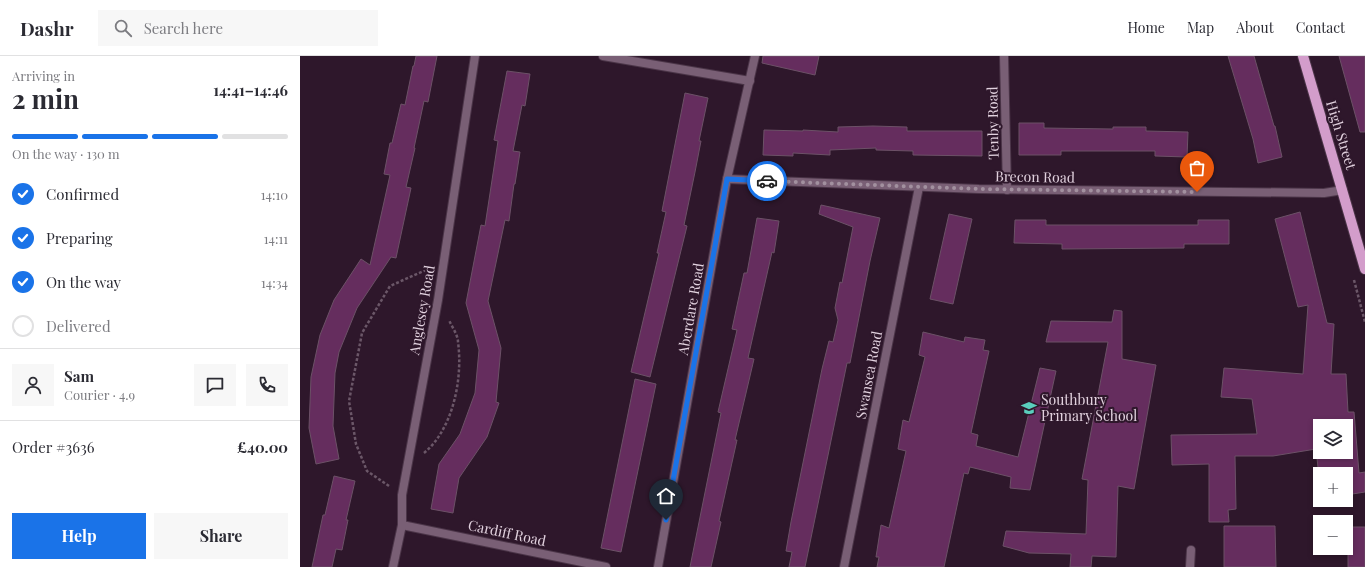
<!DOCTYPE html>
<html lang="en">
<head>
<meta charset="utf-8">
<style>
	:root { --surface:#fff; --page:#f7f7f7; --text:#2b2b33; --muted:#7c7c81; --line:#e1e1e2; --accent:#1a73e8 }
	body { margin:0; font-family:"Playfair Display",serif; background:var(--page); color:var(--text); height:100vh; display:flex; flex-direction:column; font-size:15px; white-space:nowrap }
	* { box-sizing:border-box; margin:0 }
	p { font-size:13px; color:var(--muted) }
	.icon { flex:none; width:22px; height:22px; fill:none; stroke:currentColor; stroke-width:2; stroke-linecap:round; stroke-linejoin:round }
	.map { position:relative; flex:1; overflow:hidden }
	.panel { display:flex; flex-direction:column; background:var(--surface); width:300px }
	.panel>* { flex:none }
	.controls { position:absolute; left:1013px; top:363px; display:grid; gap:8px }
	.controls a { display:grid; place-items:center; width:40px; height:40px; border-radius:0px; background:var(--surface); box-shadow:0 2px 6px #0003; font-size:20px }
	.pin { position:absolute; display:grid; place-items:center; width:34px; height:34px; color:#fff; margin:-41px -17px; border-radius:50% 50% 50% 0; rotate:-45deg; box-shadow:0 0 4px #0007 }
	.pin .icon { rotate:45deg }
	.courier { position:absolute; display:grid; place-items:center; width:40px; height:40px; margin:-20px; border:3px solid #1a73e8; border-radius:50%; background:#fff; color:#222; box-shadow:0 1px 5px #0007 }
	.head em { font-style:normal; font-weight:700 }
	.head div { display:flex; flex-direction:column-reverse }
	.head { display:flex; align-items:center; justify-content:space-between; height:68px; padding:0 12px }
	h1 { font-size:26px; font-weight:700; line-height:30px }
	.bar { display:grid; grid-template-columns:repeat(4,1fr); gap:6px 4px; align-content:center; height:48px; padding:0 12px }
	.bar i { height:5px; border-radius:3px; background:var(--line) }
	.bar .current { background:var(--accent) }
	.bar p { grid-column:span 4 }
	.line { display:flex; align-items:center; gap:10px; padding:0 12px; border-top:1px solid var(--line) }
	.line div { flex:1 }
	.round { display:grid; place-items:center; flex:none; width:42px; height:42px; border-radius:0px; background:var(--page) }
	ol { padding:0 12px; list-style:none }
	li { display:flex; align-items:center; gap:12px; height:44px }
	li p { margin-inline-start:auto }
	li .icon { padding:4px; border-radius:50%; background:var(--accent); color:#fff; stroke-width:4 }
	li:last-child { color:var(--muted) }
	li i { width:22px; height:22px; border:2px solid var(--line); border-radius:50% }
	.button { display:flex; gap:8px; margin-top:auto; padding:8px 12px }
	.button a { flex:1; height:46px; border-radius:0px; background:var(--accent); color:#fff; font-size:16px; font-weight:700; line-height:46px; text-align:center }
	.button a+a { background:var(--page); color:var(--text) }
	header { display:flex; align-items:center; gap:24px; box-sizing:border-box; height:56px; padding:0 20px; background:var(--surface); border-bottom:1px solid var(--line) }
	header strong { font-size:19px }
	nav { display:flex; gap:22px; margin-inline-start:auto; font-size:14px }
	.search { width:280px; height:36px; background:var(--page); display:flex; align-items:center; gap:10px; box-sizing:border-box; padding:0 14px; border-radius:0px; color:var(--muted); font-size:15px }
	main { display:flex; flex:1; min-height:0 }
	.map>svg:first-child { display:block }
	.building { fill:#652d5e; stroke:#6c5167; fill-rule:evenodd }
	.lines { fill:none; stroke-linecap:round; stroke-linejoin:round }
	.lane-casing { stroke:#4b3548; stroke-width:10 }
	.street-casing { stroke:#4b3548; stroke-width:10 }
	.primary-casing { stroke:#4b3548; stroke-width:12 }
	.path { stroke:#6b5768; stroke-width:2.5; stroke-dasharray:3 2; stroke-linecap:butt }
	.lane { stroke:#795f75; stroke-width:8 }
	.street { stroke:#795f75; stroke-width:8 }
	.primary { stroke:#d39dcb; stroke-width:10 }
	.done { stroke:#a2909f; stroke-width:4; stroke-dasharray:0 7.2 }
	.route { stroke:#1a73e8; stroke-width:5 }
	.labels { text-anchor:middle; stroke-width:4; stroke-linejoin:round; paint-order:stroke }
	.street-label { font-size:14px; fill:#e1d1de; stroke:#2e172b }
	.poi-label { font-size:14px; fill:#e1d1de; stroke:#2e172b; text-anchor:start }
</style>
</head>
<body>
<header>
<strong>Dashr</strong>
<div class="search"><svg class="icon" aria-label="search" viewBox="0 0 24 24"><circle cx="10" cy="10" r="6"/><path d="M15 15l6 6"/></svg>Search here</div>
<nav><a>Home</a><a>Map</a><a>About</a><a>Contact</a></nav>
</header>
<main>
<section class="panel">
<div class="head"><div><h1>2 min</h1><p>Arriving in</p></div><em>14:41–14:46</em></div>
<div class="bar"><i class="current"></i><i class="current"></i><i class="current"></i><i></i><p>On the way · 130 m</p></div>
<ol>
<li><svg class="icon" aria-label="check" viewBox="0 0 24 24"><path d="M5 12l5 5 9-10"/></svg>Confirmed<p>14:10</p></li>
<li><svg class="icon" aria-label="check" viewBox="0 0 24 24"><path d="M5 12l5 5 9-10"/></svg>Preparing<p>14:11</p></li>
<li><svg class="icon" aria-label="check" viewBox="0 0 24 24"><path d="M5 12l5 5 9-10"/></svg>On the way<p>14:34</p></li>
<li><i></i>Delivered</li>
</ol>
<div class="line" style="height:72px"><a class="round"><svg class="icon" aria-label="person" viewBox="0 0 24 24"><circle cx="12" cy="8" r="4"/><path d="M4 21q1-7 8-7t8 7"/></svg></a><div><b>Sam</b><p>Courier · 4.9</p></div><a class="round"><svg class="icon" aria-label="chat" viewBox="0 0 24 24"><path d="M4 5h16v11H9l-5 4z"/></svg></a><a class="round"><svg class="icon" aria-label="phone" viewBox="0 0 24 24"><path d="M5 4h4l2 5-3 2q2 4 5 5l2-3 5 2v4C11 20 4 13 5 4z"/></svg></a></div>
<div class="line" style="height:52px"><div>Order #3636</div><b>£40.00</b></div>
<div class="button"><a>Help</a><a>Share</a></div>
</section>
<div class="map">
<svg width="1065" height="511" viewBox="0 0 1065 511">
	<rect width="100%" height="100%" fill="#2e172b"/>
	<g class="building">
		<polygon points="116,0 137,0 128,46 124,45 114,92 115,92 106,131 111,132 96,202 91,201 57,252 39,296 35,317 33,370 39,403 16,408 9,372 11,321 20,279 34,244 61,203 70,209 90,119 84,118 90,87 92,87 101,48 105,49 113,10 114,10"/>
		<polygon points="463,0 519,0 515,19 462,7"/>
		<polygon points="928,0 954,0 974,70 975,70 982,101 958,107 953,83"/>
		<polygon points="1039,0 1065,0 1065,76 1060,76"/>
		<polygon points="207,15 230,18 225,50 222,49 213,95 220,96 215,128 214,128 209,165 205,164 188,245 201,292 196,346 199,347 187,381 159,422 153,457 131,453 139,408 160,378 175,337 179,294 166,247 181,169 185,170 198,85 194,84"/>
		<polygon points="385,37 408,42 399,85 401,85 395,116 384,169 387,170 350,321 331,316 359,197 357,197 366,156 362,155"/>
		<polygon points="719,67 744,67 744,72 813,73 813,71 846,71 846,75 888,76 887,101 855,100 855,95 761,95 761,99 719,99"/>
		<polygon points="573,70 607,71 607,75 682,75 682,100 613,99 613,95 576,94 576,92 530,94 530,99 493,97 493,100 463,99 464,74 503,75 503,74 538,76 538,71"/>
		<polygon points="521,149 580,162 570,205 550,307 547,307 505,511 489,511 492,496 486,495 491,466 522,313 529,285 533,286 538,264 535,252 540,226 542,227 553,171 519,158"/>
		<path d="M1000,156L1027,267L1034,268L1031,318H1046L1048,356H1054L1059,417L1065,416V436L1046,439V418H1020V430L1016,393L973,400H935L936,453L928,454L929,466H909V408L872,409L871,379L957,378L952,343L921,341L924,312L1003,318L1008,249L998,251L975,163ZM1020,370H1046V396H1020Z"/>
		<polygon points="649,158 672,163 653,248 630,243"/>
		<polygon points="457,162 479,165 474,197 472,196 448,302 454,303 435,384 437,384 419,465 421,466 411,511 390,511 421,357 418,356 437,274 432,273 444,217 447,217"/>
		<polygon points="715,164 746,164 746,169 898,169 898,164 929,164 929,188 884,188 884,192 762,193 762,188 714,187"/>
		<polygon points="814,254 822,255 822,303 856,309 834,433 818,430 816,501 792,500 791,511 770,511 771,498 729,497 703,490 706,475 786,478 788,424 782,423 808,286 746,286 751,265 812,266"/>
		<polygon points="623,276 664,286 665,281 685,284 683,294 689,295 671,377 678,379 676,390 718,401 740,312 756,315 730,434 710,432 711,421 670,411 668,418 664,417 644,511 577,511 579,501 576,501 581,469 589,472 606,395 598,393 603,364 609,366 625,301 619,299"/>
		<polygon points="335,323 356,328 321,496 301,492"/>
		<polygon points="34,420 55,425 46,464 48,464 42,494 36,493 32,511 12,511 23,459 25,459"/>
		<polygon points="924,470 975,470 976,511 924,511"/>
		<polygon points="1046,471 1065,471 1065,511 1048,511 1048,490 1046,490"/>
	</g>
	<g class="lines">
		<g class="lane-casing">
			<polyline id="lane" points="890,511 891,494"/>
		</g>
		<g class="street-casing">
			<g id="street">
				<polyline points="303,0 450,25"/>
				<polyline points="704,0 707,134"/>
				<polyline points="427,123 679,133 1024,137 1043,134"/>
				<polyline points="102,469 306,511"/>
				<polyline points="93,511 102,469 102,439 138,244 175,0"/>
				<polyline points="358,511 427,123 455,0"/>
				<polyline points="544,511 619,131"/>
			</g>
		</g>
		<g class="primary-casing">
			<polyline id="primary" points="1003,0 1065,213"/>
		</g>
		<g class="path">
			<polyline points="1054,224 1065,266"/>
			<path d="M124,397C153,373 163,323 158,286C158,279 152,271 149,264"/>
			<polyline points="89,430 67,415 56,388 49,345 62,277 90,230 128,213"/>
		</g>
		<use href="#lane" class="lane"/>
		<use href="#street" class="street"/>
		<use href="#primary" class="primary"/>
	</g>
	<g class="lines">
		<polyline class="done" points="467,125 679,133 897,136"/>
		<polyline class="route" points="366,464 427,123 467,125"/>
	</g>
	<defs>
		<g id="school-bare" transform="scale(1.2)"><path d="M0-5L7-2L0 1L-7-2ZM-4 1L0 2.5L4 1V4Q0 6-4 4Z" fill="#5acebd" stroke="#2e172b" stroke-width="2.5" paint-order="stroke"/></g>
	</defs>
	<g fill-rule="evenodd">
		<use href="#school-bare" x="729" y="352"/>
	</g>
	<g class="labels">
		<g class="street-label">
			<text transform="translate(693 67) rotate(-91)" y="5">Tenby Road</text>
			<text transform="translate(1041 79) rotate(73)" y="5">High Street</text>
			<text transform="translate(735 121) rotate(1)" y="5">Brecon Road</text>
			<text transform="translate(391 253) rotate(-80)" y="5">Aberdare Road</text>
			<text transform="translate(122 254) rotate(-80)" y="5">Anglesey Road</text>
			<text transform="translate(569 319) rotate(-79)" y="5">Swansea Road</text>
			<text transform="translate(207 477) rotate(12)" y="5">Cardiff Road</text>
		</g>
		<g class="poi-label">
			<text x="741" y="349">Southbury<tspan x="741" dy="16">Primary School</tspan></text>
		</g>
	</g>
</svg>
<div class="controls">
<a><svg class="icon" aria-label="layers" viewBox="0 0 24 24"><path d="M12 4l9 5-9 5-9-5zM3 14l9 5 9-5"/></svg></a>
<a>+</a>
<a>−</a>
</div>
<div class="pin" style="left:897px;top:136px;background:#ea580c"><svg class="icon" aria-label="bag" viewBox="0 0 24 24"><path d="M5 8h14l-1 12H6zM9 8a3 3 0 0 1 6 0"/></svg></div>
<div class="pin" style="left:366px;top:464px;background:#1f2937"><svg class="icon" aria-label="home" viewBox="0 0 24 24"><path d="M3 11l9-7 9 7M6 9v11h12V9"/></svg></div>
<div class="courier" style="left:467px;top:125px"><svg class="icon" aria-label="car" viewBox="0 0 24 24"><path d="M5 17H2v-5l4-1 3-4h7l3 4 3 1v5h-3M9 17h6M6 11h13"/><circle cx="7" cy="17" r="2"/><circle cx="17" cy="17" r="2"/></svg></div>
</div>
</main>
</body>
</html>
